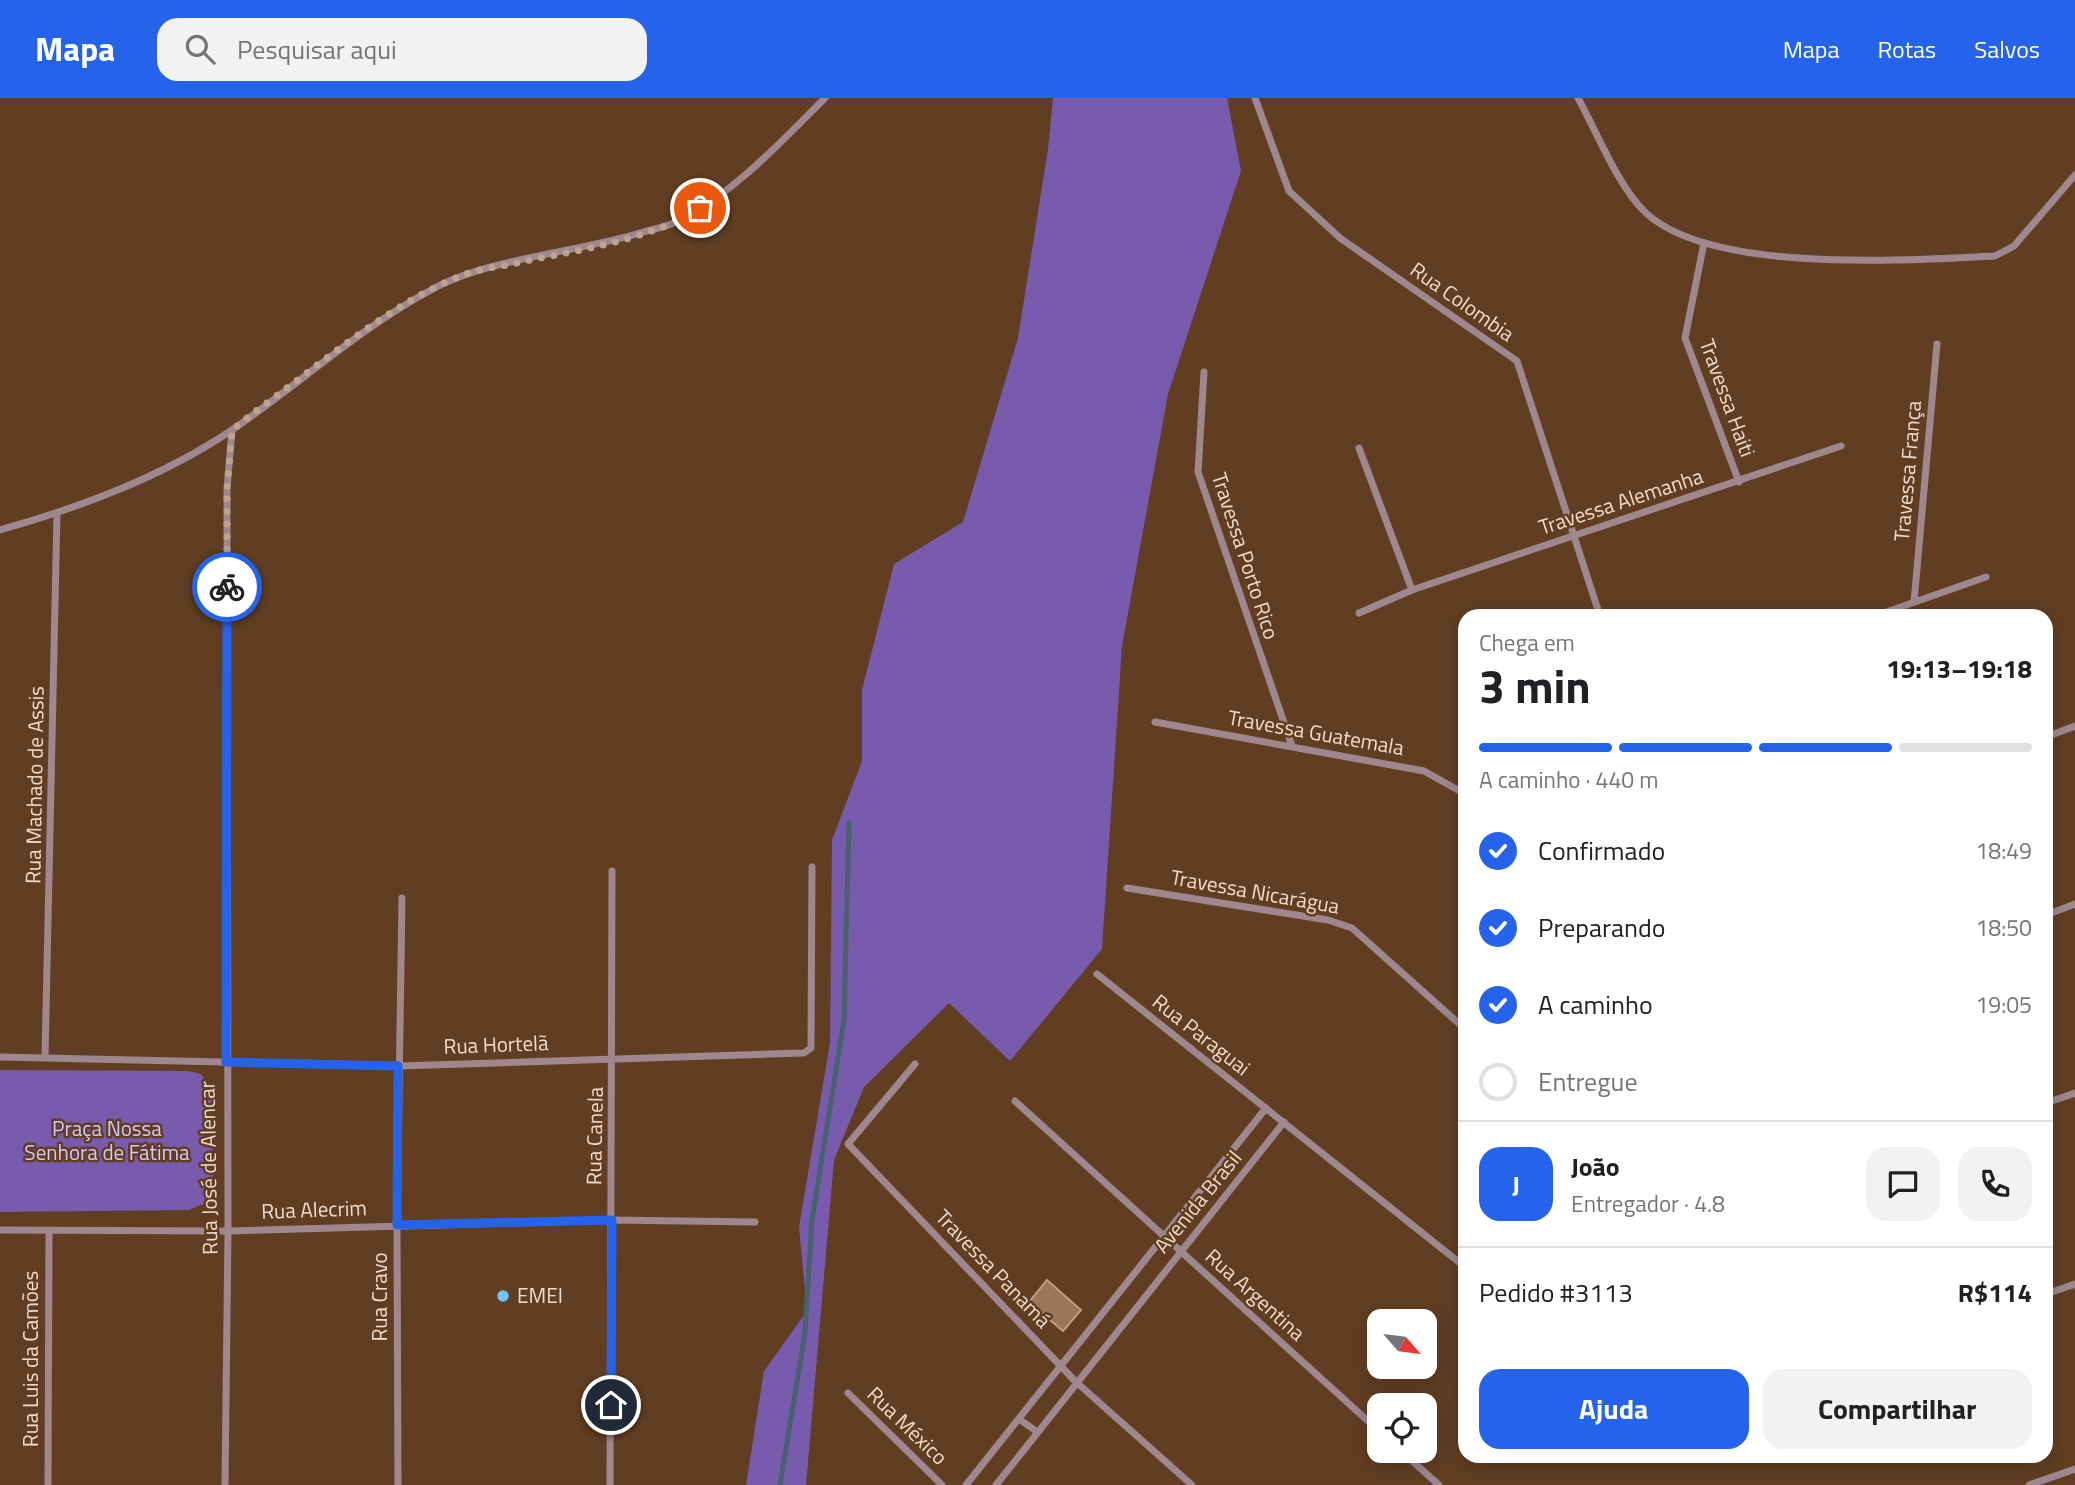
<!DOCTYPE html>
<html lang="pt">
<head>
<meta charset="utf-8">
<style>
	:root { --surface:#fff; --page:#f2f2f2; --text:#202124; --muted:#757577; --line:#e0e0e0; --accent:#2563eb }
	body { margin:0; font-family:"Titillium Web",sans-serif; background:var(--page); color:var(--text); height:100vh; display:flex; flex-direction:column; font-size:26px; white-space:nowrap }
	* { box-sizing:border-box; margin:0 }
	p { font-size:23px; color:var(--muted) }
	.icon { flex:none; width:38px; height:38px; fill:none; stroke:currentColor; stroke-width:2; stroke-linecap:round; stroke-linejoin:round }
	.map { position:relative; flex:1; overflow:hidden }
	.sheet { position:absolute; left:1458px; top:511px; width:595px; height:854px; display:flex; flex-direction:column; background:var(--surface); border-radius:21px; box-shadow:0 4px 18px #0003 }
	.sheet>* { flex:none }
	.needle { width:46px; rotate:118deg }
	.controls { position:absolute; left:1367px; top:1211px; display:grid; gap:14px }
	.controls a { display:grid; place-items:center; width:70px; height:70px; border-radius:14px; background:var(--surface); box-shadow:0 4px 18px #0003; font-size:35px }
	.pin { position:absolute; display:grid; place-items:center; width:60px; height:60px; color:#fff; margin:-30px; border:4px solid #fff; border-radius:50%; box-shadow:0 2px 7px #0007 }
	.courier { position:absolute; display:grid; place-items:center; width:70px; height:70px; margin:-35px; border:5px solid #2563eb; border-radius:50%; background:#fff; color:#222; box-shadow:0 2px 9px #0007 }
	.headline em { font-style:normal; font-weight:700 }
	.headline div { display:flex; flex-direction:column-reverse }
	.headline { display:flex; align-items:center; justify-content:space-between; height:119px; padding:0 21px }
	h1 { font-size:46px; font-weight:700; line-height:52px }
	.bar { display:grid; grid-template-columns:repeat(4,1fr); gap:10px 7px; align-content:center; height:84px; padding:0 21px }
	.bar i { height:9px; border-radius:5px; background:var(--line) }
	.bar .selected { background:var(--accent) }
	.bar p { grid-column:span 4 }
	.line { display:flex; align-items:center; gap:18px; padding:0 21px; border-top:2px solid var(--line) }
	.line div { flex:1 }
	.round { display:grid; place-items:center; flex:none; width:74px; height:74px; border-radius:21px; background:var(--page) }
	ol { padding:0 21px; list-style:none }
	li { display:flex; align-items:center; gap:21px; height:77px }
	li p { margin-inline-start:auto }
	li .icon { padding:7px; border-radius:50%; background:var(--accent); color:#fff; stroke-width:4 }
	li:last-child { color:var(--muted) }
	li i { width:38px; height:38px; border:4px solid var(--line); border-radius:50% }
	.primary-button { display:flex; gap:14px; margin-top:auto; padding:14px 21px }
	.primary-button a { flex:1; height:80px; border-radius:21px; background:var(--accent); color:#fff; font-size:28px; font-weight:700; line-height:80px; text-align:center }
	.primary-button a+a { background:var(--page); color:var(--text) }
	header { display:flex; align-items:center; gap:42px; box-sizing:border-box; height:98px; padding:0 35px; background:var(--accent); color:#fff }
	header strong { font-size:33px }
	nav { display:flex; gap:38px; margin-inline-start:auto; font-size:24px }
	.search { width:490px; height:63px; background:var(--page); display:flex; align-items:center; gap:18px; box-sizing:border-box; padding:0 24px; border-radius:21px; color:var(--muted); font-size:26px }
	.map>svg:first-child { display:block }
	.green { fill:#785bac }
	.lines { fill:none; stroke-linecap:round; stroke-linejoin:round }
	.stream { stroke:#48626f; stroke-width:5 }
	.building { fill:#9c7659; stroke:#c39a7c; stroke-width:2 }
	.street { stroke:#9e878e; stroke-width:7 }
	.done { stroke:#bea490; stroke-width:7; stroke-dasharray:0 12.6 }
	.route { stroke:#2563eb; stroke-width:9 }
	.poi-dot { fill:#71c1f5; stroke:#613e22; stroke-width:2.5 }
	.labels { text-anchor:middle; stroke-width:5; stroke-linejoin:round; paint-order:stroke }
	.street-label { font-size:21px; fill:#f0dbcb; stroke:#613e22 }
	.park-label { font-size:21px; fill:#d5c5fc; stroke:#613e22 }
	.poi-label { font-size:21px; fill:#f0dbcb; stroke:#613e22; text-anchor:start }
</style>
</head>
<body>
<header>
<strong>Mapa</strong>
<div class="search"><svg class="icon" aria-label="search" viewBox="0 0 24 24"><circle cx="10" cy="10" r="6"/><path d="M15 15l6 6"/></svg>Pesquisar aqui</div>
<nav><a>Mapa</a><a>Rotas</a><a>Salvos</a></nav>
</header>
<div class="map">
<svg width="2075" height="1387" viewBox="0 0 2075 1387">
	<rect width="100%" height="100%" fill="#613e22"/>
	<g class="green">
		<polygon points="1053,0 1227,0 1241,73 1168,296 1122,548 1102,851 1010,963 949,905 864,989 834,1062 806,1387 746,1387 764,1273 807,1213 799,1129 830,945 832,742 862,663 862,592 894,466 963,424 1018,240 1048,51"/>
		<polygon points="0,972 188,973 201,976 212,993 213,1091 208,1104 189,1112 0,1114"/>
	</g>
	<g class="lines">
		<polyline class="stream" points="780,1387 805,1235 812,1122 844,922 849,725"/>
	</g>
	<polygon class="building" points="1047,1182 1081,1212 1063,1233 1029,1204"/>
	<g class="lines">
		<g class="street">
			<polyline points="1255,0 1289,93 1340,140 1517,263 1600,518"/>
			<path d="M1578,0C1597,34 1618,89 1646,115C1712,176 1907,162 1995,158L2014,148L2075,77"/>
			<polyline points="1704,145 1685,240 1739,384"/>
			<polyline points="1204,274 1198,374 1292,648"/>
			<polyline points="1359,350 1412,492"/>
			<path d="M0,432C81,409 162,379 232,332C299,286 360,230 431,192C486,161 577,154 640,135C653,131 668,129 680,122C736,93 781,44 825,0"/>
			<polyline points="1914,504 1937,246"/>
			<polyline points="1359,515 1412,492 1841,348"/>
			<polyline points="1875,518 1986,479"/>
			<polyline points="1155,624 1424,673 1465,696"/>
			<polyline points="2046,639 2075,628"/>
			<polyline points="1127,790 1328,822 1352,830 1465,931"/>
			<polyline points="2046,817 2075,806"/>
			<polyline points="1097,876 1465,1169"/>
			<polyline points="0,959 399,968 804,955 811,950 812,769"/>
			<polyline points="45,959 57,416"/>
			<polyline points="915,966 848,1046 1075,1283 1192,1387"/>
			<polyline points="1015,1003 1379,1333"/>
			<polyline points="2046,1005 2075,995"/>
			<polyline points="0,1132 228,1133 612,1122 755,1124"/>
			<polyline points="2046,1196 2075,1186"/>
			<polyline points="848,1295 942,1387"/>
			<polyline points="1019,1321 1036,1333"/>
			<polyline points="1401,1353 1439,1387"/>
			<polyline points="48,1387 49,1135"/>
			<polyline points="225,1387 228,1133 227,391 232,332"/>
			<polyline points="398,1387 397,1127 402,800"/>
			<polyline points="610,1387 612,773"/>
			<polyline points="966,1387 1266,1010"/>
			<polyline points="996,1387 1284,1024"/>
			<polyline points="2029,1387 2075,1371"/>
		</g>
	</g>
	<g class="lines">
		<path class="done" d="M227,489V391L232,332L252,316C316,270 392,203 466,176C480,171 497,169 512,166C574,152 647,144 700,110"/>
		<polyline class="route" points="227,489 226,964 398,968 397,1127 612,1122 611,1307"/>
	</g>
	<circle class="poi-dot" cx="503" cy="1198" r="7"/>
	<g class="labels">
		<g class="street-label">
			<text transform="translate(1462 204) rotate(35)" y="7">Rua Colombia</text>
			<text transform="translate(1727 300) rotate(70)" y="7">Travessa Haiti</text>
			<text transform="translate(1908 373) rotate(-85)" y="7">Travessa França</text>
			<text transform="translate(1621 404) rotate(-18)" y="7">Travessa Alemanha</text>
			<text transform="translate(1245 458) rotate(72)" y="7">Travessa Porto Rico</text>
			<text transform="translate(1316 635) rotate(10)" y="7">Travessa Guatemala</text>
			<text transform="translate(35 687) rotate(-89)" y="7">Rua Machado de Assis</text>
			<text transform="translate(1255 794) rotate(10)" y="7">Travessa Nicarágua</text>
			<text transform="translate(1201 937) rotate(38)" y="7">Rua Paraguai</text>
			<text transform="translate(496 947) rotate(-2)" y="7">Rua Hortelã</text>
			<text transform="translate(595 1038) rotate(-89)" y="7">Rua Canela</text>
			<text transform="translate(209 1070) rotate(-91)" y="7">Rua José de Alencar</text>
			<text transform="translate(1198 1104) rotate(-51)" y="7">Avenida Brasil</text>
			<text transform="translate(314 1112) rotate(-2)" y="7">Rua Alecrim</text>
			<text transform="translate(993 1171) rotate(46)" y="7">Travessa Panamá</text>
			<text transform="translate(1255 1197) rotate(42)" y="7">Rua Argentina</text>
			<text transform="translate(380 1199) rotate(-90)" y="7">Rua Cravo</text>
			<text transform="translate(31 1261) rotate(-90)" y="7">Rua Luis da Camões</text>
			<text transform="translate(907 1328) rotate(44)" y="7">Rua México</text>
		</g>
		<g class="park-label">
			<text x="107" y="1038">Praça Nossa<tspan x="107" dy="24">Senhora de Fátima</tspan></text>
		</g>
		<g class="poi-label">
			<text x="517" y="1205">EMEI</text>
		</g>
	</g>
</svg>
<div class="controls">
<a><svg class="needle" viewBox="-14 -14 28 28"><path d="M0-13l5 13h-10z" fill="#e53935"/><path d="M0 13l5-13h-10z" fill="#757577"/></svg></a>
<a><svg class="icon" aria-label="locate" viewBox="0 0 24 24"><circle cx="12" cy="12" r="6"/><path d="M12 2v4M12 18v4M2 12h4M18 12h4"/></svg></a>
</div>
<div class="pin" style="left:700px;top:110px;background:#ea580c"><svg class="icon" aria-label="bag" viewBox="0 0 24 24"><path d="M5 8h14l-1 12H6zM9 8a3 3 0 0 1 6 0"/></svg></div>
<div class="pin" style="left:611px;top:1307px;background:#1f2937"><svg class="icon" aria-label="home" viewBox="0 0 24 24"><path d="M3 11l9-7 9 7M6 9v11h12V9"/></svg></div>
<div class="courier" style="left:227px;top:489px"><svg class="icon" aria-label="bike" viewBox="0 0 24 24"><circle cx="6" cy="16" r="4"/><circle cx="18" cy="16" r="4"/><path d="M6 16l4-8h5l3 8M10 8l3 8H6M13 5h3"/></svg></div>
<section class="sheet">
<div class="headline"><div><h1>3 min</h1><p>Chega em</p></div><em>19:13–19:18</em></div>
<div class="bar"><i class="selected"></i><i class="selected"></i><i class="selected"></i><i></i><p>A caminho · 440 m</p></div>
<ol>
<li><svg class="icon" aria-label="check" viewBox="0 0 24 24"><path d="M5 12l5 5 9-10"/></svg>Confirmado<p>18:49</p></li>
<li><svg class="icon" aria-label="check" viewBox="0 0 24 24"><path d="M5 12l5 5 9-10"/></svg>Preparando<p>18:50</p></li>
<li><svg class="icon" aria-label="check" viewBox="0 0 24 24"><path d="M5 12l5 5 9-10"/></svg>A caminho<p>19:05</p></li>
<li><i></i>Entregue</li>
</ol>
<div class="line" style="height:126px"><b class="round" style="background:var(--accent);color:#fff">J</b><div><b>João</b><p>Entregador · 4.8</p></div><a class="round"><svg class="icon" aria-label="chat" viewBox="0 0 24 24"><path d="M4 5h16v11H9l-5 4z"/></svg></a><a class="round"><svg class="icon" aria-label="phone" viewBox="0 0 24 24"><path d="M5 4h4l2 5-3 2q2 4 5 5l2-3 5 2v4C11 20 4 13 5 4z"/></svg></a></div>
<div class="line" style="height:91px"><div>Pedido #3113</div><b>R$114</b></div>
<div class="primary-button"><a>Ajuda</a><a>Compartilhar</a></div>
</section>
</div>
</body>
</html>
